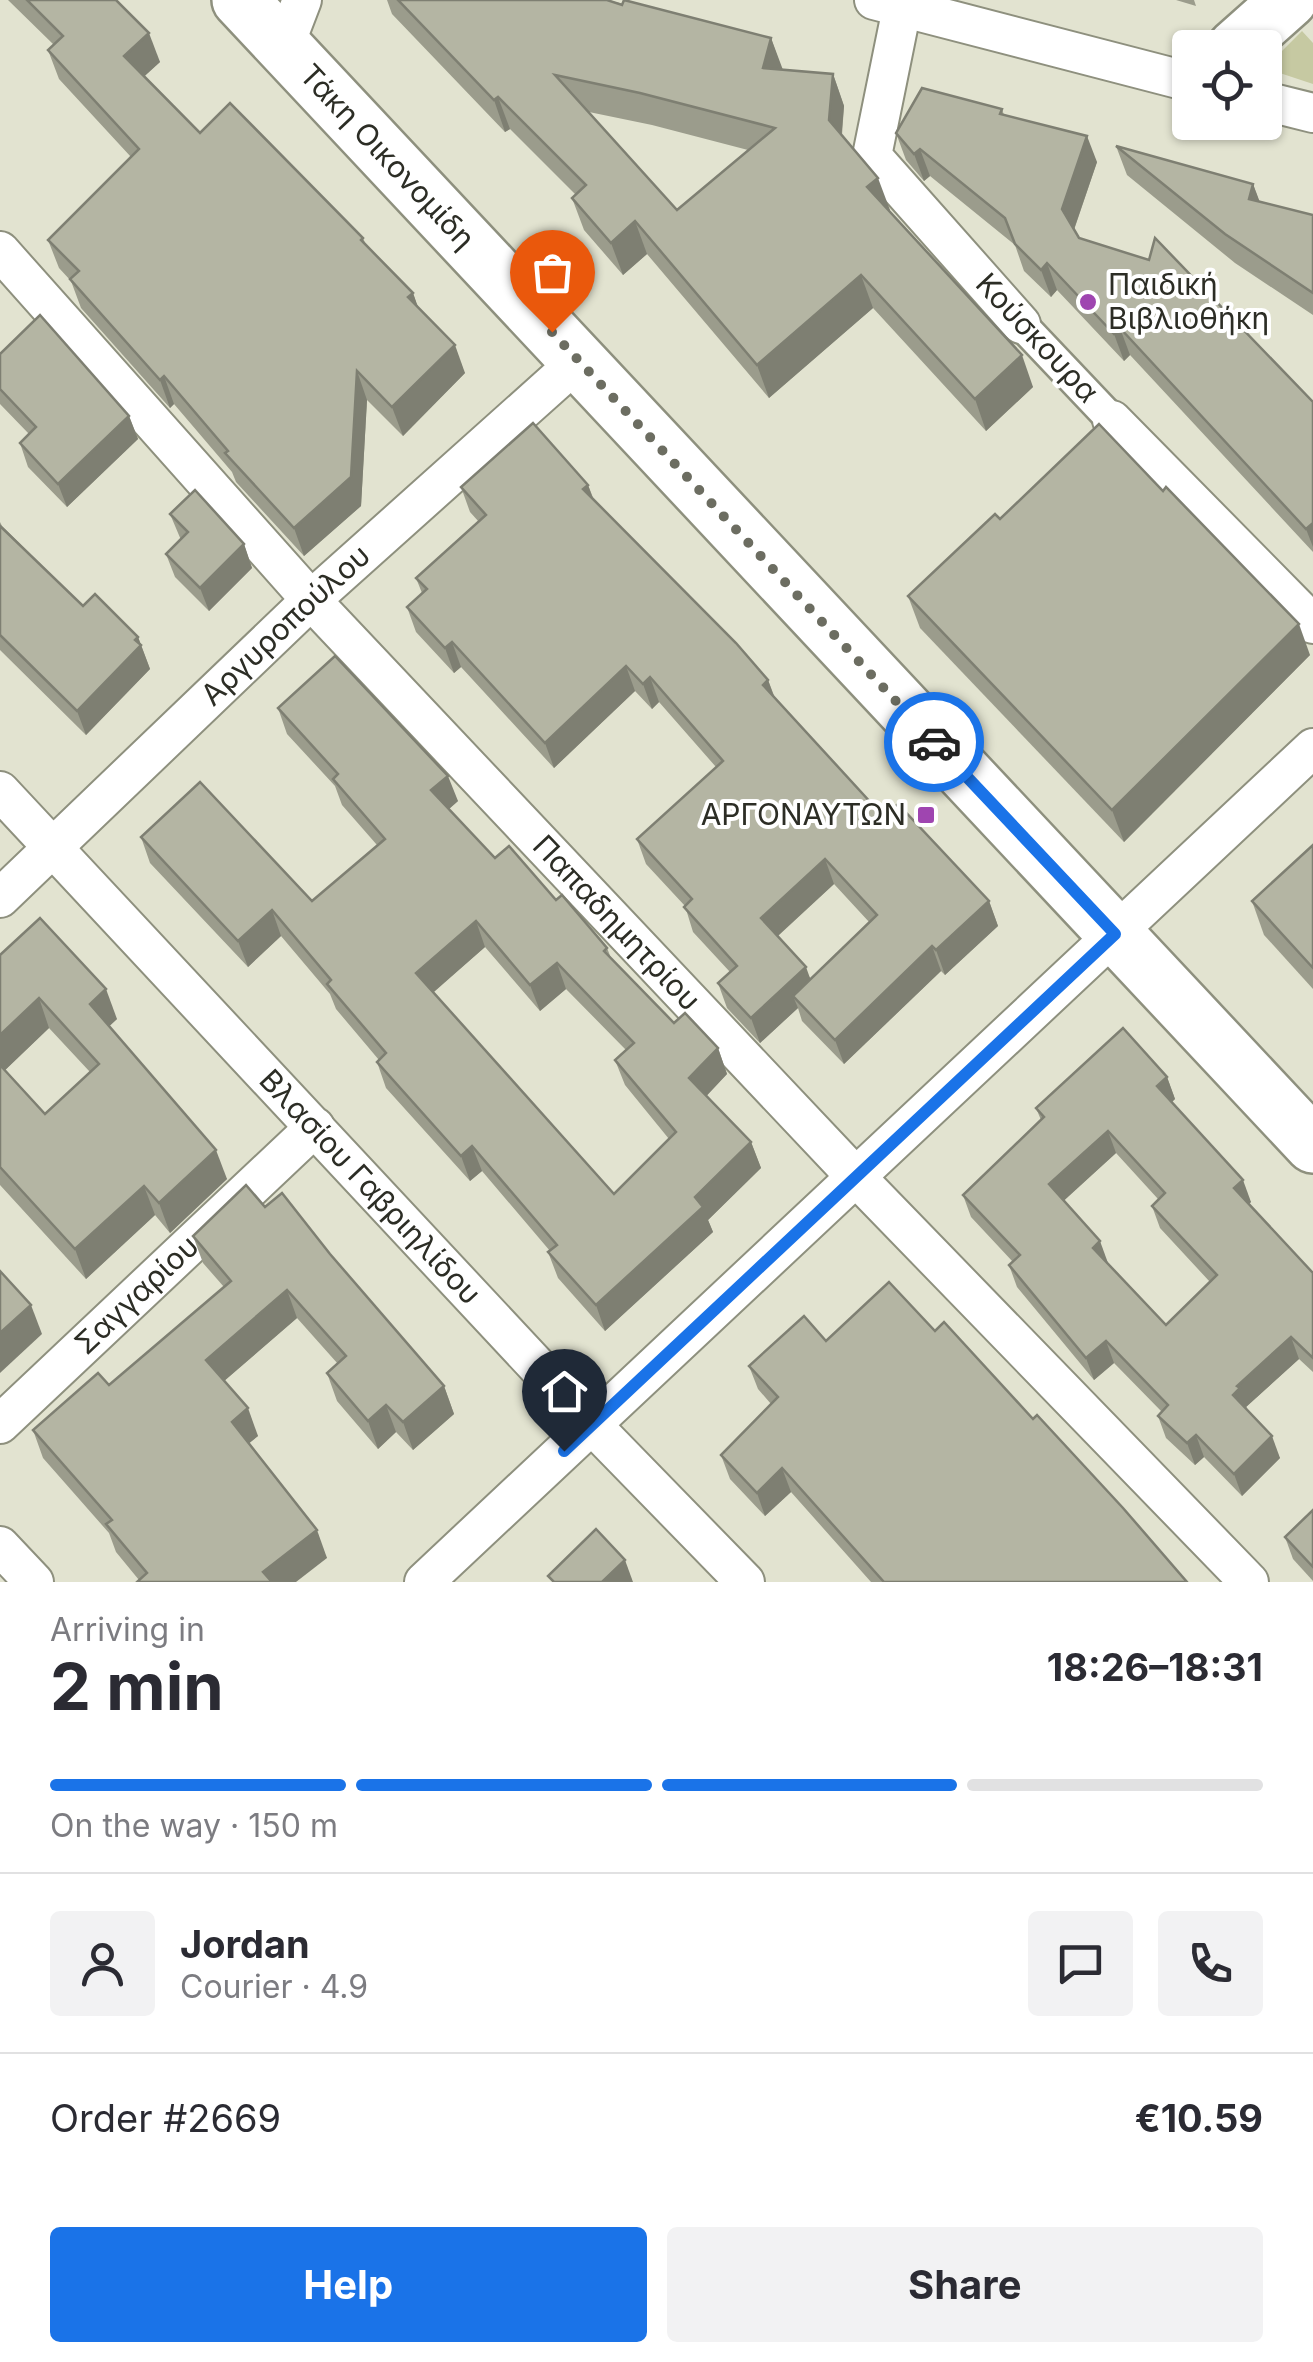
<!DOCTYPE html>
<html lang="en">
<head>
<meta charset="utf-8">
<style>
	:root { --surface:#fff; --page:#f2f2f3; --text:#2b2b33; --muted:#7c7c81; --line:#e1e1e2; --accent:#1a73e8 }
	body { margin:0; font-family:Inter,sans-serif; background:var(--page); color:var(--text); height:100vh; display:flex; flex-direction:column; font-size:38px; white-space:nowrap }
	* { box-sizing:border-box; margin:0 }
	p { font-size:32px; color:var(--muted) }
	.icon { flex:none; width:55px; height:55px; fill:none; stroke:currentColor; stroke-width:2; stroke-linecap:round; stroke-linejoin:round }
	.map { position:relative; height:1582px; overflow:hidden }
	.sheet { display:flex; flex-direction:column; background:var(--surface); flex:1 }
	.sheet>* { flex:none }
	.fabs { position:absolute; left:1172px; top:30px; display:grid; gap:20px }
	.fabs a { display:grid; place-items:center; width:110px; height:110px; border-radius:10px; background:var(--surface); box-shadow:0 2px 8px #0004; font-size:50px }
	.pin { position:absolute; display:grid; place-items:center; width:85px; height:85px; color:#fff; margin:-102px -42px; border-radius:50% 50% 50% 0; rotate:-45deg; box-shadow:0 0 10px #0007 }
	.pin .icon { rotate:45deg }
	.courier { position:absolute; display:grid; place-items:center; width:100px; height:100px; margin:-50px; border:8px solid #1a73e8; border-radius:50%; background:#fff; color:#222; box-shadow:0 2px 12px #0007 }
	.head em { font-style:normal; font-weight:700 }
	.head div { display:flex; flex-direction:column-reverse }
	.head { display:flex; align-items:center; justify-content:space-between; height:170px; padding:0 50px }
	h1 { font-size:65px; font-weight:700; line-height:75px }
	.bar { display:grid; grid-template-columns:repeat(4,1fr); gap:15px 10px; align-content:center; height:120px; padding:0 50px }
	.bar i { height:12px; border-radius:8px; background:var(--line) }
	.bar .selected { background:var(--accent) }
	.bar p { grid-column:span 4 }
	.line { display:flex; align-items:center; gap:25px; padding:0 50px; border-top:2px solid var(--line) }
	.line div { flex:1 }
	.round { display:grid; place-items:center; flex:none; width:105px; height:105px; border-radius:10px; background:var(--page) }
	.cta { display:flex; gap:20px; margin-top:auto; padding:20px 50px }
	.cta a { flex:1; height:115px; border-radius:10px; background:var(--accent); color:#fff; font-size:40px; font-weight:700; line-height:115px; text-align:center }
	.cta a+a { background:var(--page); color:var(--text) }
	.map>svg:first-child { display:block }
	.green { fill:#c6c9a2 }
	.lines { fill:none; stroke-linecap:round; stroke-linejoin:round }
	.pedestrian-casing { stroke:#8e907e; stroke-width:35 }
	.minor-casing { stroke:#8e907e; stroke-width:42 }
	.secondary-casing { stroke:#8e907e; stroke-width:60 }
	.pedestrian { stroke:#fff; stroke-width:30 }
	.minor { stroke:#fff; stroke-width:38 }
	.secondary { stroke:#fff; stroke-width:55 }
	.wall { fill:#9b9c8c; fill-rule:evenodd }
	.shaded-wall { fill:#7e7f72 }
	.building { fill:#b4b5a3; stroke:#7e7f72; stroke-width:2.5; fill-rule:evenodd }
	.done { stroke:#6c6d61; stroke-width:10; stroke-dasharray:0 18 }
	.route { stroke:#1a73e8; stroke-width:12 }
	.poi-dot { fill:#9f45b0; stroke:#fff; stroke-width:4 }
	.labels { text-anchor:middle; stroke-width:8; stroke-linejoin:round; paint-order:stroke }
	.street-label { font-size:30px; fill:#2c2d25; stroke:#fff }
	.poi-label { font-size:30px; fill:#2c2d25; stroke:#fff; text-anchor:start }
</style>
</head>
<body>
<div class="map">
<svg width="1313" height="1582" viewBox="0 0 1313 1582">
	<rect width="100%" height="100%" fill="#e2e3d0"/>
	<polygon class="green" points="1302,31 1313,43 1313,84 1265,68"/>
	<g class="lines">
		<g class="pedestrian-casing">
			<polyline id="pedestrian" points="1021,324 1112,420"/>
		</g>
		<g class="minor-casing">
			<g id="minor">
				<polyline points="874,0 1190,82"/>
				<polyline points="902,8 872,156 1021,324"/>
				<polyline points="284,47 302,0"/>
				<polyline points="1265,101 1313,113"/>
				<path id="s1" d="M0,251L311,600L856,1177L1249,1582"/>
				<polyline points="1112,420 1313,624"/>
				<path id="s2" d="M0,791L592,1425L745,1582"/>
				<path id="s3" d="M0,898L311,600L578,361"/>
				<path id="s4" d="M0,1424L315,1127"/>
				<polyline points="0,1546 34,1582"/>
				<polyline points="424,1582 1313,748"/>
			</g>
		</g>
		<g class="secondary-casing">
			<g id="secondary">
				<path id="s5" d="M240,0L1313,1145"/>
				<polyline points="1235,48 1289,0"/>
			</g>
		</g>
		<use href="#pedestrian" class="pedestrian"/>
		<use href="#minor" class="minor"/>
		<use href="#secondary" class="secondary"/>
	</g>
	<g class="wall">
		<polygon points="8,0 116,0 160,62 144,76 200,133 363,238 366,245 413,293 418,308 465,373 403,436 367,400 361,506 304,556 236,482 232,472 174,404 170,408 81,308 71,281 59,268 48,240 131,157 59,79 48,50 54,45"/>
		<path d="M387,0H607L771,38L782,70L833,74L844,106L842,135L889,211L1033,387L986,431L873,308L769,398L647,254L623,275L584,230L572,198L576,195L510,129L505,132L392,14ZM589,112L652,125L748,150L677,210Z"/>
		<polygon points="1176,0 1194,0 1196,6"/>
		<polygon points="1002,109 1004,115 1097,162 1074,230 1079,238 1313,402 1313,552 1130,355 1124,361 1057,290 1051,297 1024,271 1015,245 930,176 924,181 906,160 896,133"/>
		<polygon points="1116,146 1253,184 1259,201 1313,215 1313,315 1235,263 1127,175"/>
		<polygon points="0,354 129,416 138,439 67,507 28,467 20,443 29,434 0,404"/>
		<path d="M588,485L594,500L768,680L775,698L884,817L989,901L998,926L945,975L941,971L844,1064L802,1021L798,1008L760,1043L727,1008L718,983L730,972L693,932L685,906L646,864L637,839L716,767L659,702L652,709L635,691L554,768L461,667L454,673L416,632L407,607L422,593L416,578L479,522L470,512L461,487ZM834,884L870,923L811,979L778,936Z"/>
		<polygon points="170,514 244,544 252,568 209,611 175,577 166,554 181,540"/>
		<polygon points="1000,519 1310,655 1124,842 920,628 908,596"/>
		<polygon points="0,522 2,526 83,606 138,637 150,669 86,735 0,650"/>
		<path d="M278,708L458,801L449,809L495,858L556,900L607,948L611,958L674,1023L718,1048L727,1074L706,1096L751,1142L761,1168L708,1220L713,1232L605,1331L558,1278L548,1252L550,1251L482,1171L470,1181L386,1088L377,1062L379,1060L336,1009L330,994L281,936L248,967L150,863L141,837L312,901L377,845L342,805L335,786L287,734ZM485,947L540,1011L566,989L626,1050L615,1060L625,1085L669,1139L614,1194L433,992Z"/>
		<polygon points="1313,845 1313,989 1264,935 1252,901"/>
		<path d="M0,955L117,1019L109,1026L227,1179L170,1233L155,1215L86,1279L0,1185ZM49,1028L90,1072L45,1114L5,1070Z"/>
		<path d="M1167,1077L1175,1099L1172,1102L1251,1202L1249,1204L1313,1273V1372L1299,1359L1246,1407L1248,1411L1280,1458L1242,1496L1204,1457L1195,1465L1166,1438L1158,1416L1162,1412L1114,1363L1094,1380L1017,1287L1009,1265L1013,1262L971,1217L963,1195L1041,1120L1036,1108ZM1116,1153L1158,1199L1152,1206L1160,1228L1210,1282L1166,1325L1108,1263L1063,1201Z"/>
		<polygon points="265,1207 330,1254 444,1386 454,1414 413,1450 396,1432 378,1449 337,1401 327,1373 338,1364 297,1318 224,1381 258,1436 249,1443 327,1558 139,1580 116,1552 109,1533 43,1458 33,1430 109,1385 224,1287 203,1263 193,1236"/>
		<polygon points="935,1331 1187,1582 871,1582 791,1492 765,1516 730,1479 721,1455 771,1404 758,1389 749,1366 826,1341"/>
		<polygon points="1313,1510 1313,1581 1293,1559 1285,1537"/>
	</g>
	<g class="shaded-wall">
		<polygon points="149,33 160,62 135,85 124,56"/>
		<polygon points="771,38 783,70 763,68"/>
		<polygon points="833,74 844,106 840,152 829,120"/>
		<polygon points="498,97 510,129 505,132 494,100"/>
		<polygon points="1087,136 1097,162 1072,235 1062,209"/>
		<polygon points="920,149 930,176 924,181 914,154"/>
		<polygon points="878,178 890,210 879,219 867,187"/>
		<polygon points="1253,184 1264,213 1249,199"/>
		<polygon points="635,221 647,254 623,275 611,243"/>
		<polygon points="1047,263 1057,290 1051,297 1041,270"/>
		<polygon points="861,275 873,308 769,398 757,365"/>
		<polygon points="413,293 423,321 408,297"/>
		<polygon points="1120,328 1130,355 1124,361 1114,334"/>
		<polygon points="455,345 465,373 403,436 392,407"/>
		<polygon points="1022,355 1033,387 986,431 975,399"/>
		<polygon points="357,371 367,400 361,506 304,556 294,528"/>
		<polygon points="164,376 174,404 170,408 160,380"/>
		<polygon points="129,416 138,439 67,507 58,484"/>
		<polygon points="588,485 597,510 583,489"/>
		<polygon points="1313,523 1313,547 1306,529"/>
		<polygon points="244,544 252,568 209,611 200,588"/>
		<polygon points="1299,624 1310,655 1124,842 1112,810"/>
		<polygon points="138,637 150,669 86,735 77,711"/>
		<polygon points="452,642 461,667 454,673 445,648"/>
		<polygon points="626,666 635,691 554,768 545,743"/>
		<polygon points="650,677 659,702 652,709 643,684"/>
		<polygon points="768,680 777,705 763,685"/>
		<polygon points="448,776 458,801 441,816 431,790"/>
		<polygon points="825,859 834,884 770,943 761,918"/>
		<polygon points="989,901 998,926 945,975 936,950"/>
		<polygon points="272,910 281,936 248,967 238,941"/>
		<polygon points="476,921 485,947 426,999 416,973"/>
		<polygon points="932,946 941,971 844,1064 835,1040"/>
		<polygon points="557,963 566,989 540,1011 530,985"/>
		<polygon points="806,967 815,992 793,996 798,1008 760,1043 751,1018"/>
		<polygon points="106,989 117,1019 101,1034 90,1004"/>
		<polygon points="39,998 49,1028 0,1075 0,1035"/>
		<polygon points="718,1048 727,1074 699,1104 689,1078"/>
		<polygon points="1167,1077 1175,1099 1165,1108 1157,1086"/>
		<polygon points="1108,1131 1116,1153 1057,1207 1049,1184"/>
		<polygon points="751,1142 761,1168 708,1220 713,1232 605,1331 596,1305 695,1197"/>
		<polygon points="472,1146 482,1171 470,1181 461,1156"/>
		<polygon points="216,1150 227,1179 170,1233 159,1203"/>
		<polygon points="1243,1180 1251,1202 1242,1210 1234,1188"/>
		<polygon points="144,1186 155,1215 86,1279 75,1249"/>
		<polygon points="1100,1241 1108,1263 1093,1248"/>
		<polygon points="287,1290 297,1318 216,1388 206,1360"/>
		<polygon points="31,1305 42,1334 0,1373 0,1333"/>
		<polygon points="1291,1337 1299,1359 1246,1407 1248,1410 1233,1395 1237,1386"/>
		<polygon points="1106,1341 1114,1363 1094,1380 1086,1358"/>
		<polygon points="444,1386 454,1414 413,1450 403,1422"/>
		<polygon points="386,1405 396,1432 378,1449 368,1421"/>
		<polygon points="248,1408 258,1436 242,1449 232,1422"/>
		<polygon points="1196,1435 1204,1457 1195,1465 1187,1443"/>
		<polygon points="1272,1436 1280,1458 1242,1496 1234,1474"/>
		<polygon points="782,1468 791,1492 765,1516 757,1493"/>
		<polygon points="317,1530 327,1558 296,1582 267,1582 263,1572"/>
		<polygon points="625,1560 633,1582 602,1582"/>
	</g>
	<g class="building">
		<polygon points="27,0 116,0 149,33 124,56 200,133 230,103 363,238 361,240 413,293 408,297 455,345 392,407 357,371 351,477 294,528 225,453 228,451 164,376 160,380 70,279 79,271 48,240 139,149 48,50 63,36"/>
		<path d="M398,0H607L622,5L624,0L771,38L763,68L833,74L829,120L878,178L867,187L1022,355L975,399L861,275L757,365L635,221L611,243L572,198L586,185L498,97L494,100ZM555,75L640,93L775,128L677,210Z"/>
		<polygon points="922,88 1002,109 1000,114 1087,136 1062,209 1079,238 1149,260 1155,238 1313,402 1313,523 1306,529 1120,328 1114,334 1047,263 1041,270 1015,244 1005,218 920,149 914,154 896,133"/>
		<polygon points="1116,146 1253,184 1249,199 1313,215 1313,293 1225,234"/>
		<polygon points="40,315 129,416 58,484 20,443 36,427 0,389 0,354"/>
		<polygon points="533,423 588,485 583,489 736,643 768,680 763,685 884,817 898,804 989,901 936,950 932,946 835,1040 793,996 877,915 825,859 761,918 806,967 751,1018 718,983 737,966 684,907 692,899 637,839 723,761 650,677 643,684 626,666 545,743 452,642 445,648 407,607 427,589 416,578 486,515 461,487"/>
		<polygon points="1099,424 1163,491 1166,487 1299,624 1112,810 908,596 995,514 1000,519"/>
		<polygon points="195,490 244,544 200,588 166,554 188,532 170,514"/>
		<polygon points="0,526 83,606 95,594 138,637 135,640 141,645 77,711 0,635"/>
		<path d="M335,656L448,776L431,790L495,858L509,846L556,900L562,895L607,948L604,951L674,1023L685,1013L718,1048L689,1078L751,1142L695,1197L703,1207L596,1305L548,1252L557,1245L472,1146L461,1156L377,1062L386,1053L327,984L331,980L272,910L238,941L141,837L200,782L312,901L385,839L333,779L338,774L278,708ZM476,921L530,985L557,963L634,1043L615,1060L676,1132L614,1194L416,973Z"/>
		<polygon points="1313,845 1313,968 1252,901"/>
		<polygon points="40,918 106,989 90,1004 216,1150 159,1203 144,1186 75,1249 0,1167 0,1065 45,1114 99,1064 39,998 0,1035 0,955"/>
		<path d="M1123,1028L1167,1077L1157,1086L1243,1180L1234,1188L1313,1273V1358L1291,1337L1237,1386L1240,1388L1233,1395L1272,1436L1234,1474L1196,1435L1187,1443L1158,1416L1168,1405L1106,1341L1086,1358L1009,1265L1020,1255L963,1195L1044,1117L1036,1108ZM1108,1131L1165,1193L1152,1206L1217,1275L1166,1325L1093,1248L1100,1241L1049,1184Z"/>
		<polygon points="246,1185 265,1207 282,1193 330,1254 444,1386 403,1422 386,1405 368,1421 327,1373 346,1356 287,1290 206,1360 248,1408 232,1422 317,1530 263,1572 272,1582 137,1582 147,1573 106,1524 112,1520 33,1430 98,1373 109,1385 231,1281 193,1236"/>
		<polygon points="0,1271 31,1305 0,1333"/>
		<polygon points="889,1282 935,1331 944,1322 1033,1419 1037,1415 1123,1508 1187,1582 884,1582 782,1468 757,1493 721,1455 778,1397 749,1366 804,1316 826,1341"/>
		<polygon points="1313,1510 1313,1567 1285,1537"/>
		<polygon points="596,1529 625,1560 602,1582 554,1582 548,1576"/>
	</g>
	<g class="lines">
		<polyline class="done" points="552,332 934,742"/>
		<polyline class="route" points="564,1451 1115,934 934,742"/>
	</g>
	<g class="poi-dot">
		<circle cx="1088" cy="302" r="10"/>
		<rect x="916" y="805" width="20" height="20" rx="5"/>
	</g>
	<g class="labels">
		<g class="street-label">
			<text dy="10" stroke="none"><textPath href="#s5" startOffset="215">Τάκη Οικονομίδη</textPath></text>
			<text transform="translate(1037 338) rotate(47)" y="10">Κούσκουρα</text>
			<text dy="10" stroke="none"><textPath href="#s3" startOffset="395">Αργυροπούλου</textPath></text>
			<text dy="10" stroke="none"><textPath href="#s1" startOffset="912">Παπαδημητρίου</textPath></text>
			<text dy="10" stroke="none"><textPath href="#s2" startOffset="542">Βλασίου Γαβριηλίδου</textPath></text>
			<text dy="10" stroke="none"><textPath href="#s4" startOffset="188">Σαγγαρίου</textPath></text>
		</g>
		<g class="poi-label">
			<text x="1108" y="295">Παιδική<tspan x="1108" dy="34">Βιβλιοθήκη</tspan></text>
			<text x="906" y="825" text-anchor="end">ΑΡΓΟΝΑΥΤΩΝ</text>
		</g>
	</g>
</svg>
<div class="fabs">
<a><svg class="icon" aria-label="locate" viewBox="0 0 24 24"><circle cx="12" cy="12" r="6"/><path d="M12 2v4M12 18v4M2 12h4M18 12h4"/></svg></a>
</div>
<div class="pin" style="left:552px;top:332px;background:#ea580c"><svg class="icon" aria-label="bag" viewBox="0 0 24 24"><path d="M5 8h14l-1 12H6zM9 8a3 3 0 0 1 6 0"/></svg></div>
<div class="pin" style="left:564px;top:1451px;background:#1f2937"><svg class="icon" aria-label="home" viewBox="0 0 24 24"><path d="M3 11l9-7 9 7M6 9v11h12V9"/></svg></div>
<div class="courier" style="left:934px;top:742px"><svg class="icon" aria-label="car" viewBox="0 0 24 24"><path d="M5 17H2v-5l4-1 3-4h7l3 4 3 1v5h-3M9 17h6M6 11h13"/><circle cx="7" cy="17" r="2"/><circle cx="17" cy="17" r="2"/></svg></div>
</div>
<section class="sheet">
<div class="head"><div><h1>2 min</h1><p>Arriving in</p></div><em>18:26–18:31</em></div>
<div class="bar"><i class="selected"></i><i class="selected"></i><i class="selected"></i><i></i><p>On the way · 150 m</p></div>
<div class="line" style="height:180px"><a class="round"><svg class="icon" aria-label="person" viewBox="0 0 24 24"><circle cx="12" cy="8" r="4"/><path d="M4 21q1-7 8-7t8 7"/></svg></a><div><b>Jordan</b><p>Courier · 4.9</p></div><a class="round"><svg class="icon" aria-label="chat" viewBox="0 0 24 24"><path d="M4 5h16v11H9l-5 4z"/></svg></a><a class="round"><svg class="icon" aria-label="phone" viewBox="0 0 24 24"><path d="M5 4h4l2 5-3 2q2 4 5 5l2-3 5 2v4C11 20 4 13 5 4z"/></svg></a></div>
<div class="line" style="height:130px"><div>Order #2669</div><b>€10.59</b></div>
<div class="cta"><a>Help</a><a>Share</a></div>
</section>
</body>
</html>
